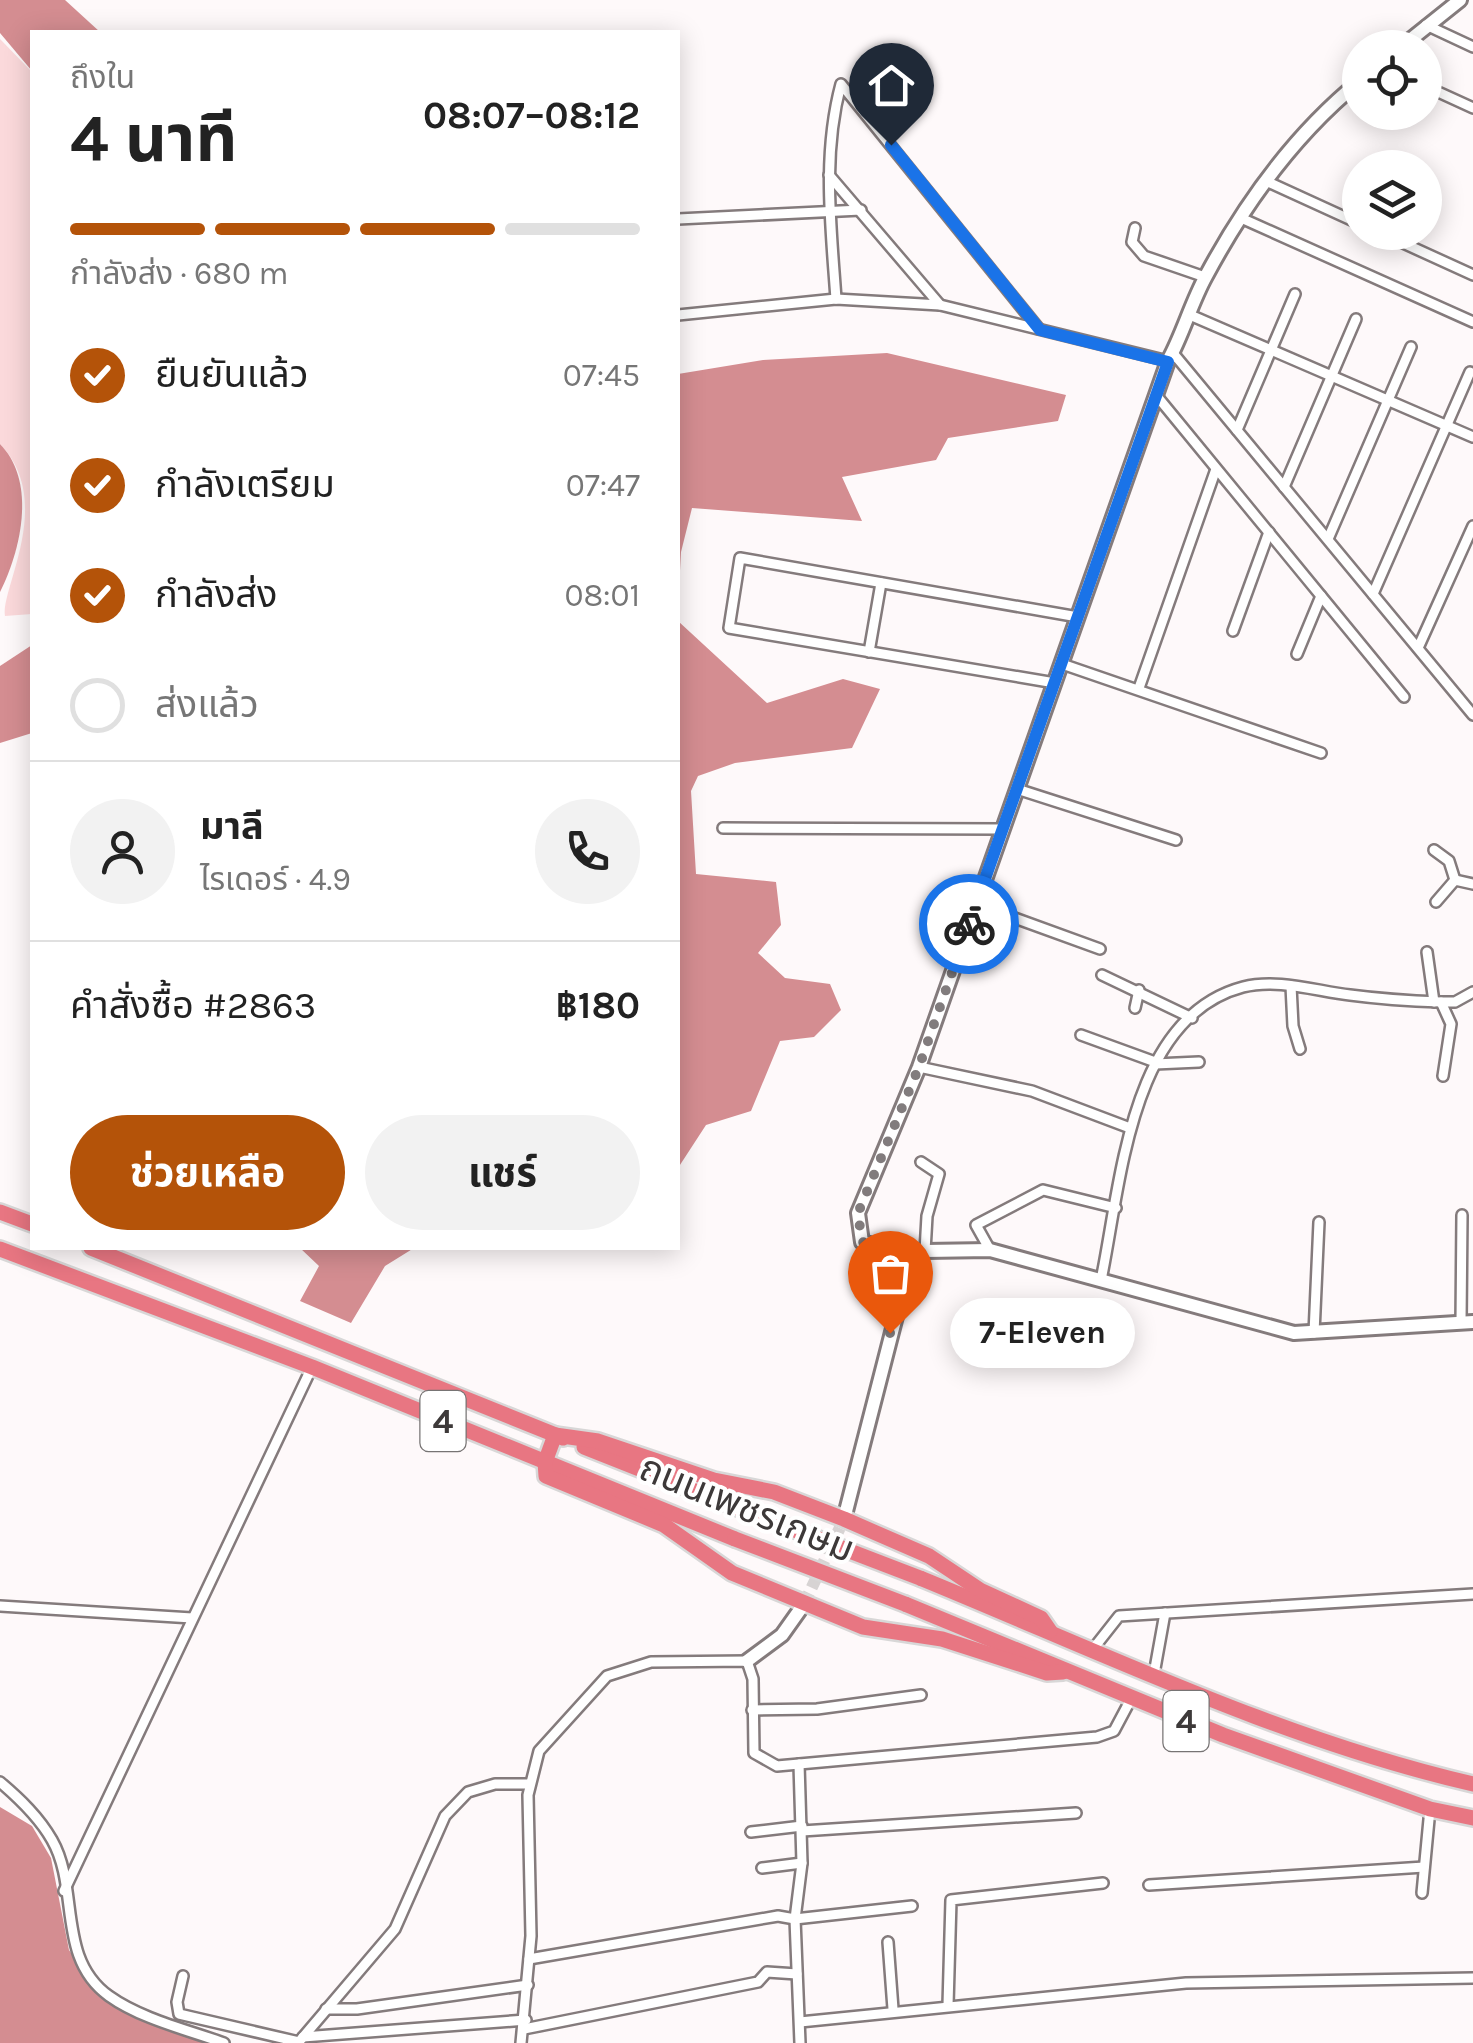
<!DOCTYPE html>
<html lang="th">
<head>
<meta charset="utf-8">
<style>
	:root { --surface:#fff; --page:#f2f2f2; --text:#222; --muted:#767676; --line:#e0e0e0; --accent:#b45309 }
	body { margin:0; font-family:Karla,"Noto Sans Thai",sans-serif; background:var(--page); color:var(--text); height:100vh; display:flex; flex-direction:column; font-size:38px; white-space:nowrap }
	* { box-sizing:border-box; margin:0 }
	p { font-size:32px; color:var(--muted) }
	.icon { flex:none; width:55px; height:55px; fill:none; stroke:currentColor; stroke-width:2; stroke-linecap:round; stroke-linejoin:round }
	.map { position:relative; flex:1; overflow:hidden }
	.panel { position:absolute; left:30px; top:30px; width:650px; height:1220px; display:flex; flex-direction:column; background:var(--surface); border-radius:0px; box-shadow:0 5px 25px #0003 }
	.panel>* { flex:none }
	.buttons { position:absolute; left:1342px; top:30px; display:grid; gap:20px }
	.buttons a { display:grid; place-items:center; width:100px; height:100px; border-radius:50%; background:var(--surface); box-shadow:0 5px 25px #0003; font-size:50px }
	.pin { position:absolute; display:grid; place-items:center; width:85px; height:85px; color:#fff; margin:-102px -42px; border-radius:50% 50% 50% 0; rotate:-45deg; box-shadow:0 0 10px #0007 }
	.pin .icon { rotate:45deg }
	.courier { position:absolute; display:grid; place-items:center; width:100px; height:100px; margin:-50px; border:8px solid #1a73e8; border-radius:50%; background:#fff; color:#222; box-shadow:0 2px 12px #0007 }
	.bubble { position:absolute; height:70px; border-radius:35px; background:var(--surface); box-shadow:0 5px 25px #0003; font-size:32px; font-weight:700; line-height:70px; text-align:center }
	.overview em { font-style:normal; font-weight:700 }
	.overview div { display:flex; flex-direction:column-reverse }
	.overview { display:flex; align-items:center; justify-content:space-between; height:170px; padding:0 40px }
	h1 { font-size:65px; font-weight:700; line-height:75px }
	.bar { display:grid; grid-template-columns:repeat(4,1fr); gap:15px 10px; align-content:center; height:120px; padding:0 40px }
	.bar i { height:12px; border-radius:8px; background:var(--line) }
	.bar .on { background:var(--accent) }
	.bar p { grid-column:span 4 }
	.line { display:flex; align-items:center; gap:25px; padding:0 40px; border-top:2px solid var(--line) }
	.line div { flex:1 }
	.round { display:grid; place-items:center; flex:none; width:105px; height:105px; border-radius:52px; background:var(--page) }
	ol { padding:0 40px; list-style:none }
	li { display:flex; align-items:center; gap:30px; height:110px }
	li p { margin-inline-start:auto }
	li .icon { padding:10px; border-radius:50%; background:var(--accent); color:#fff; stroke-width:4 }
	li:last-child { color:var(--muted) }
	li i { width:55px; height:55px; border:5px solid var(--line); border-radius:50% }
	.action { display:flex; gap:20px; margin-top:auto; padding:20px 40px }
	.action a { flex:1; height:115px; border-radius:60px; background:var(--accent); color:#fff; font-size:40px; font-weight:700; line-height:115px; text-align:center }
	.action a+a { background:var(--page); color:var(--text) }
	.map>svg:first-child { display:block }
	.green { fill:#fbd9db }
	.water { fill:#d48d91 }
	.lines { fill:none; stroke-linecap:round; stroke-linejoin:round }
	.secondary-tunnel { stroke:#d7d3d3; stroke-width:12; stroke-dasharray:12 6; stroke-linecap:butt }
	.street-casing { stroke:#847b7c; stroke-width:14 }
	.secondary-casing { stroke:#847b7c; stroke-width:18 }
	.highway-casing { stroke:#d8d7d7; stroke-width:20 }
	.street { stroke:#fff; stroke-width:9 }
	.secondary { stroke:#fff; stroke-width:12 }
	.highway { stroke:#e87682; stroke-width:15 }
	.highway-bridge-casing { stroke:#d8d7d7; stroke-width:20; stroke-linecap:butt }
	.highway-bridge { stroke:#e87682; stroke-width:15 }
	.done { stroke:#817c7d; stroke-width:10; stroke-dasharray:0 18 }
	.route { stroke:#1a73e8; stroke-width:12 }
	.labels { text-anchor:middle; stroke-width:8; stroke-linejoin:round; paint-order:stroke }
	.shield { fill:#fff; stroke:#777474; stroke-width:2.5 }
	.shield-label { font-size:35px; font-weight:bold; fill:#3d3939 }
	.street-label { font-size:38px; fill:#3d3939; stroke:#fff }
</style>
</head>
<body>
<div class="map">
<svg width="1473" height="2043" viewBox="0 0 1473 2043">
	<rect width="100%" height="100%" fill="#fef9fa"/>
	<path class="green" d="M0,39L32,72V614L5,616C0,589 56,502 0,444Z"/>
	<g class="water">
		<polygon points="0,0 65,0 100,32 32,32 32,71 0,33"/>
		<polygon points="887,353 1066,395 1058,421 948,438 936,460 842,477 862,521 692,508 681,552 678,608 678,374 763,360"/>
		<path d="M0,444C37,482 21,550 0,592Z"/>
		<polygon points="678,621 767,703 843,679 880,689 852,748 735,763 698,776 691,791 696,874 776,882 781,925 758,953 785,978 830,984 841,1010 814,1037 780,1041 751,1111 706,1125 678,1168"/>
		<polygon points="32,645 32,733 0,743 0,666"/>
		<polygon points="300,1248 414,1248 385,1266 351,1323 300,1301 319,1266"/>
		<polygon points="0,1807 32,1826 51,1858 69,1950 103,1999 207,2043 0,2043"/>
	</g>
	<g class="lines">
		<polyline class="secondary-tunnel" points="804,1604 844,1519"/>
		<g class="street-casing">
			<g id="street">
				<polyline points="1426,25 1473,47"/>
				<polyline points="1425,86 1473,108"/>
				<polyline points="829,175 940,305"/>
				<polyline points="1266,181 1360,224"/>
				<polyline points="1241,218 1473,322"/>
				<polyline points="678,219 861,210"/>
				<polyline points="1135,228 1132,242 1144,256 1205,277"/>
				<polyline points="1379,232 1473,275"/>
				<path d="M836,299C831,226 822,155 841,84L1039,329"/>
				<polyline points="678,315 836,299 940,305 1168,361"/>
				<polyline points="1190,315 1473,437"/>
				<polyline points="1173,353 1473,715"/>
				<polyline points="1156,395 1404,697"/>
				<polyline points="1237,430 1295,294"/>
				<polyline points="1284,487 1356,319"/>
				<polyline points="1328,539 1411,347"/>
				<polyline points="1373,594 1470,372"/>
				<polyline points="1233,631 1269,532"/>
				<polyline points="1418,648 1473,526"/>
				<polyline points="869,652 881,583"/>
				<polyline points="1297,654 1321,596"/>
				<polyline points="1062,664 1321,753"/>
				<polyline points="1055,683 729,628 740,558 1078,617"/>
				<polyline points="1139,688 1216,469"/>
				<polyline points="1017,789 1176,840"/>
				<polyline points="723,828 1003,829"/>
				<polyline points="1434,850 1449,861 1455,880"/>
				<polyline points="1436,902 1455,880 1473,884"/>
				<polyline points="976,904 1100,949"/>
				<polyline points="1427,952 1434,1002"/>
				<polyline points="1102,975 1192,1018"/>
				<polyline points="1291,986 1293,1026 1300,1049"/>
				<polyline points="1441,1002 1451,1024 1443,1076"/>
				<polyline points="1135,1008 1139,990"/>
				<polyline points="1081,1035 1158,1063"/>
				<polyline points="1155,1064 1199,1062"/>
				<polyline points="919,1067 1032,1091 1130,1128"/>
				<polyline points="921,1162 939,1174 927,1216 925,1251"/>
				<polyline points="990,1250 976,1225 1043,1190 1116,1208"/>
				<path d="M1101,1280C1121,1185 1129,1017 1243,987C1277,978 1316,991 1350,995C1380,999 1411,1001 1441,1002H1455L1473,992"/>
				<polyline points="1461,1322 1462,1215"/>
				<polyline points="1314,1333 1319,1222"/>
				<polyline points="0,1606 192,1618"/>
				<polyline points="1093,1649 1119,1616 1473,1594"/>
				<polyline points="1154,1674 1165,1613"/>
				<polyline points="752,1710 817,1709 921,1695"/>
				<polyline points="799,1764 802,1863 795,1919 800,2043"/>
				<path d="M0,1782C20,1799 39,1817 52,1840C80,1889 56,1958 109,1996C141,2019 188,2030 224,2043"/>
				<polyline points="802,1831 1076,1813"/>
				<polyline points="751,1832 802,1826"/>
				<polyline points="762,1868 802,1863"/>
				<polyline points="1149,1885 1424,1867"/>
				<polyline points="64,1891 312,1367"/>
				<polyline points="1422,1893 1430,1809"/>
				<polyline points="888,1942 893,2009"/>
				<polyline points="529,1959 778,1916 795,1919 912,1906"/>
				<polyline points="183,1976 177,2002 179,2014 299,2042"/>
				<polyline points="948,2005 951,1900 1103,1883"/>
				<polyline points="326,2009 357,2009 528,1985"/>
				<polyline points="800,2022 1186,1983 1473,1978"/>
				<polyline points="524,2029 758,1982 767,1972 797,1974"/>
				<polyline points="303,2037 526,2020"/>
				<polyline points="298,2043 395,1929 445,1816 468,1792 495,1784 529,1784"/>
				<polyline points="521,2043 531,1936 528,1795 539,1751 607,1676 651,1662 747,1661 753,1679 754,1753 777,1766 1097,1737 1114,1731 1131,1699"/>
			</g>
		</g>
		<g class="secondary-casing">
			<g id="secondary">
				<polyline points="1400,48 1460,0"/>
				<polyline points="912,1263 925,1251 990,1250 1294,1333 1473,1322"/>
				<path d="M844,1519L910,1262L902,1253L862,1242L858,1213L919,1067L1168,361C1183,334 1191,303 1206,276C1245,203 1296,133 1360,81"/>
				<polyline points="747,1661 782,1635 804,1604"/>
			</g>
		</g>
		<g class="highway-casing">
			<g id="highway">
				<polyline points="0,1212 32,1224"/>
				<polyline points="91,1248 563,1438"/>
				<polyline points="0,1249 312,1367 735,1539"/>
				<polyline points="584,1447 748,1512"/>
				<path d="M920,1578C1101,1652 1282,1740 1473,1784"/>
				<polyline points="905,1604 1223,1735 1430,1809 1473,1818"/>
				<polyline points="1050,1631 1041,1618 980,1590 929,1556 844,1519 774,1492 714,1480 598,1441 555,1435 545,1462 546,1476 664,1525 732,1573 863,1627 942,1639 1047,1673 1063,1672"/>
			</g>
		</g>
		<use href="#street" class="street"/>
		<use href="#secondary" class="secondary"/>
		<use href="#highway" class="highway"/>
		<g class="highway-bridge-casing">
			<g id="highway-bridge">
				<polyline points="748,1512 920,1578"/>
				<polyline points="735,1539 905,1604"/>
			</g>
		</g>
		<use href="#highway-bridge" class="highway-bridge"/>
	</g>
	<g class="lines">
		<polyline class="done" points="890,1333 910,1262 902,1253 862,1242 858,1213 919,1067 969,924"/>
		<polyline class="route" points="891,145 1040,330 1168,362 969,924"/>
	</g>
	<g class="labels">
		<g class="shield">
			<rect x="420.5" y="1391" width="45" height="60" rx="8"/>
			<rect x="1163.5" y="1691" width="45" height="60" rx="8"/>
		</g>
		<g class="shield-label">
			<text x="443" y="1433">4</text>
			<text x="1186" y="1733">4</text>
		</g>
		<g class="street-label">
			<text transform="translate(747 1508) rotate(22)" y="13">ถนนเพชรเกษม</text>
		</g>
	</g>
</svg>
<div class="buttons">
<a><svg class="icon" aria-label="locate" viewBox="0 0 24 24"><circle cx="12" cy="12" r="6"/><path d="M12 2v4M12 18v4M2 12h4M18 12h4"/></svg></a>
<a><svg class="icon" aria-label="layers" viewBox="0 0 24 24"><path d="M12 4l9 5-9 5-9-5zM3 14l9 5 9-5"/></svg></a>
</div>
<div class="pin" style="left:890px;top:1333px;background:#ea580c"><svg class="icon" aria-label="bag" viewBox="0 0 24 24"><path d="M5 8h14l-1 12H6zM9 8a3 3 0 0 1 6 0"/></svg></div>
<div class="pin" style="left:891px;top:145px;background:#1f2937"><svg class="icon" aria-label="home" viewBox="0 0 24 24"><path d="M3 11l9-7 9 7M6 9v11h12V9"/></svg></div>
<div class="courier" style="left:969px;top:924px"><svg class="icon" aria-label="bike" viewBox="0 0 24 24"><circle cx="6" cy="16" r="4"/><circle cx="18" cy="16" r="4"/><path d="M6 16l4-8h5l3 8M10 8l3 8H6M13 5h3"/></svg></div>
<div class="bubble" style="left:950px;top:1298px;width:185px">7-Eleven</div>
<section class="panel">
<div class="overview"><div><h1>4 นาที</h1><p>ถึงใน</p></div><em>08:07–08:12</em></div>
<div class="bar"><i class="on"></i><i class="on"></i><i class="on"></i><i></i><p>กำลังส่ง · 680 m</p></div>
<ol>
<li><svg class="icon" aria-label="check" viewBox="0 0 24 24"><path d="M5 12l5 5 9-10"/></svg>ยืนยันแล้ว<p>07:45</p></li>
<li><svg class="icon" aria-label="check" viewBox="0 0 24 24"><path d="M5 12l5 5 9-10"/></svg>กำลังเตรียม<p>07:47</p></li>
<li><svg class="icon" aria-label="check" viewBox="0 0 24 24"><path d="M5 12l5 5 9-10"/></svg>กำลังส่ง<p>08:01</p></li>
<li><i></i>ส่งแล้ว</li>
</ol>
<div class="line" style="height:180px"><a class="round"><svg class="icon" aria-label="person" viewBox="0 0 24 24"><circle cx="12" cy="8" r="4"/><path d="M4 21q1-7 8-7t8 7"/></svg></a><div><b>มาลี</b><p>ไรเดอร์ · 4.9</p></div><a class="round"><svg class="icon" aria-label="phone" viewBox="0 0 24 24"><path d="M5 4h4l2 5-3 2q2 4 5 5l2-3 5 2v4C11 20 4 13 5 4z"/></svg></a></div>
<div class="line" style="height:130px"><div>คำสั่งซื้อ #2863</div><b>฿180</b></div>
<div class="action"><a>ช่วยเหลือ</a><a>แชร์</a></div>
</section>
</div>
</body>
</html>
